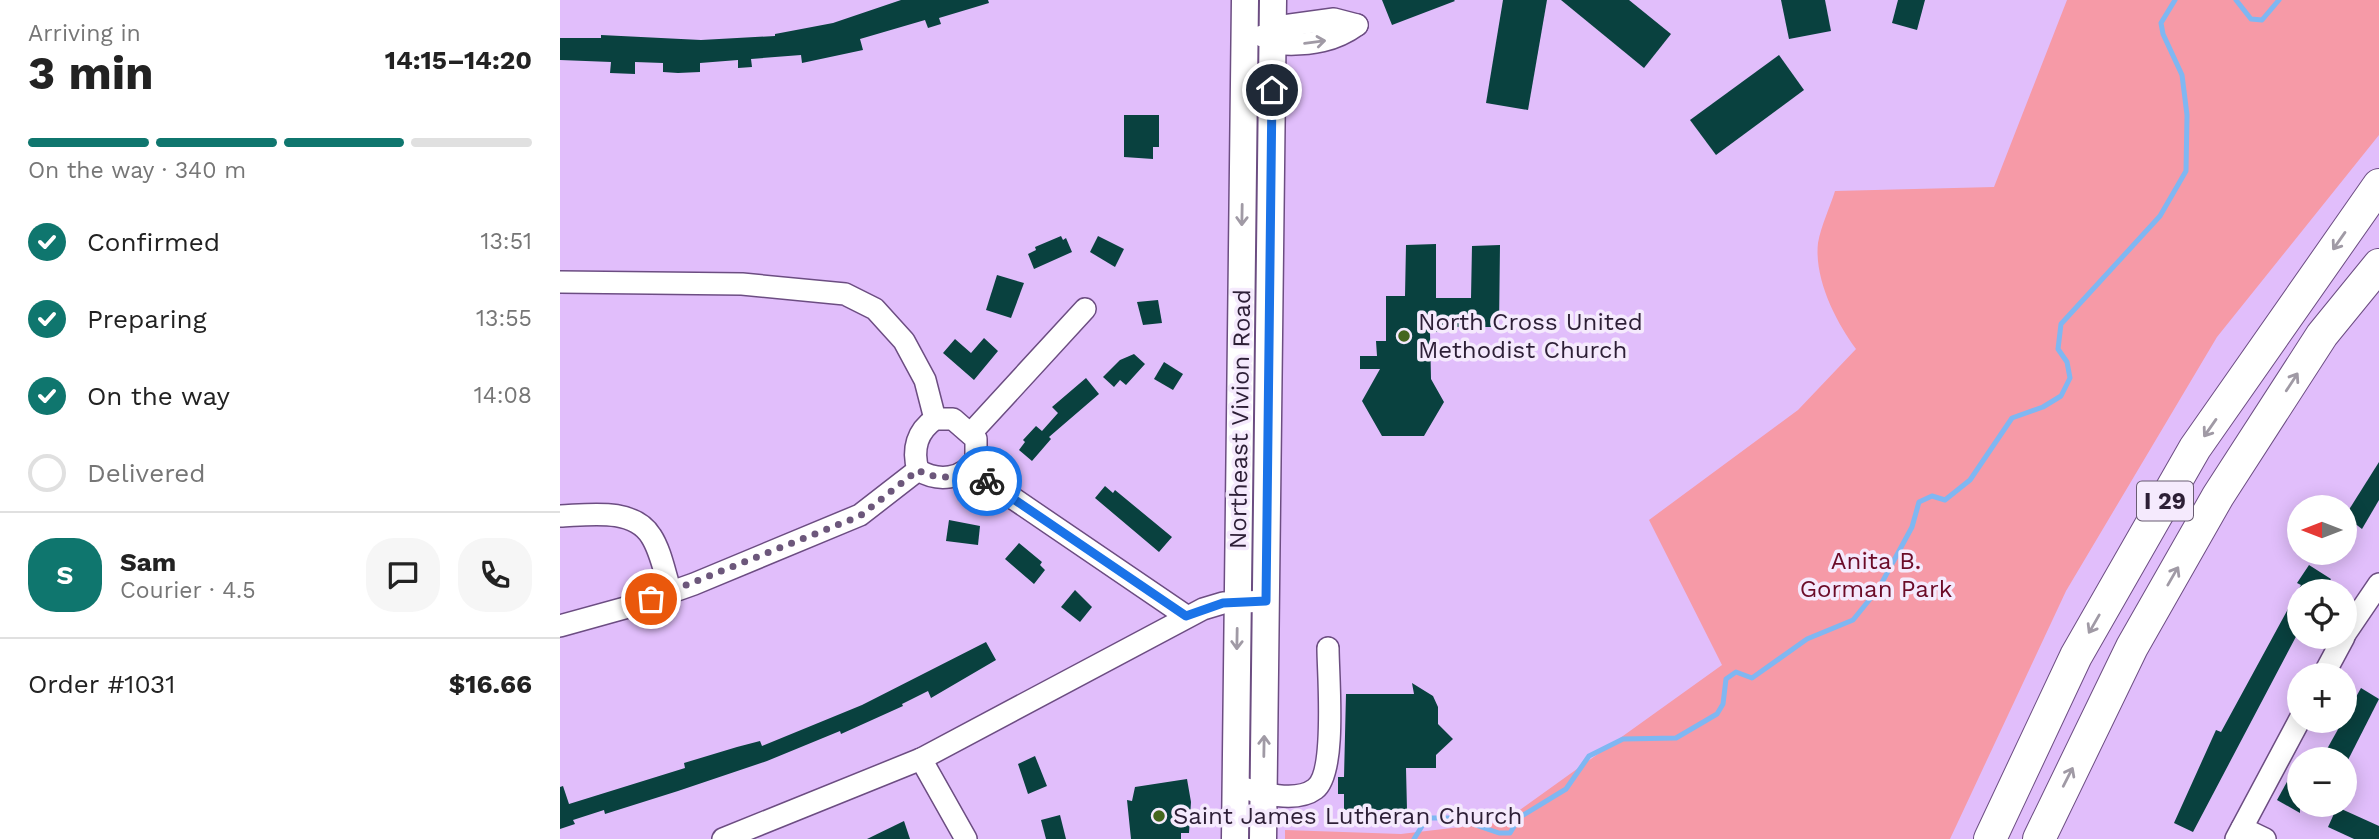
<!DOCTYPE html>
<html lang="en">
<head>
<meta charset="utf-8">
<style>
	:root { --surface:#fff; --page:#f6f6f6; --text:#222; --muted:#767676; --line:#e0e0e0; --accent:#0f766e }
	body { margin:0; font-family:"Work Sans",sans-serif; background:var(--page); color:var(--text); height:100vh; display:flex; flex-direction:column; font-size:26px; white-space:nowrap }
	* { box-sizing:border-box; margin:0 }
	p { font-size:23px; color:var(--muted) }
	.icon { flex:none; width:38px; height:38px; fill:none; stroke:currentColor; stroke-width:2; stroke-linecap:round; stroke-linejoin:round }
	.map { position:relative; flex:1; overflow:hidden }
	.drawer { display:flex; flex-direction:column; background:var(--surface); width:560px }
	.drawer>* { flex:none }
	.needle { width:46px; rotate:270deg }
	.buttons { position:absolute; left:1727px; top:495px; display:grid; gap:14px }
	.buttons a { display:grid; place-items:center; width:70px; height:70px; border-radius:50%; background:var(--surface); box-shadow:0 4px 18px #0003; font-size:35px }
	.pin { position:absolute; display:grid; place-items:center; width:60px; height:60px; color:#fff; margin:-30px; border:4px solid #fff; border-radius:50%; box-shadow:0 2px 7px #0007 }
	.courier { position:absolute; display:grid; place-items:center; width:70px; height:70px; margin:-35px; border:5px solid #1a73e8; border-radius:50%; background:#fff; color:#222; box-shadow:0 2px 9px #0007 }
	.overview em { font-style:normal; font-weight:700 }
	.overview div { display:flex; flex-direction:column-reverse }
	.overview { display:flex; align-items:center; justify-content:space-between; height:119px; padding:0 28px }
	h1 { font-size:46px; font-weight:700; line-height:52px }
	.bar { display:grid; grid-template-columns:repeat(4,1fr); gap:10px 7px; align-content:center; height:84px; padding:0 28px }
	.bar i { height:9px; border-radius:5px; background:var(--line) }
	.bar .selected { background:var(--accent) }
	.bar p { grid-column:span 4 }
	.line { display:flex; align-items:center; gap:18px; padding:0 28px; border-top:2px solid var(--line) }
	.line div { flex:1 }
	.round { display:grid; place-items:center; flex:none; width:74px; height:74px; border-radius:28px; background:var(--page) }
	ol { padding:0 28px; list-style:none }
	li { display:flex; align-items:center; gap:21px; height:77px }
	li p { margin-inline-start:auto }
	li .icon { padding:7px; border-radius:50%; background:var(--accent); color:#fff; stroke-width:4 }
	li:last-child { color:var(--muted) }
	li i { width:38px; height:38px; border:4px solid var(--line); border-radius:50% }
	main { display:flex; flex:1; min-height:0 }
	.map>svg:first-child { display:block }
	.green { fill:#f69aa7 }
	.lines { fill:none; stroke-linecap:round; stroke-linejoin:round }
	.stream { stroke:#7fb7f2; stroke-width:5 }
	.building { fill:#09413f }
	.minor-casing { stroke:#6c4d82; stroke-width:24 }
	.major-casing { stroke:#6c4d82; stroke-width:29 }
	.highway-casing { stroke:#6c4d82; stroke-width:34 }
	.minor { stroke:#fff; stroke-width:21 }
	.major { stroke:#fff; stroke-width:26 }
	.highway { stroke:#fff; stroke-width:32 }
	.oneway { stroke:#a09aa5 }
	.done { stroke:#6c577b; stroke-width:7; stroke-dasharray:0 12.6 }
	.route { stroke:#1a73e8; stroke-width:9 }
	.poi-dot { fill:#45671d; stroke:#f5eafd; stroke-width:2.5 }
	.labels { text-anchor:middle; stroke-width:7; stroke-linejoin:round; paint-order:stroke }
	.shield { fill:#f5eafd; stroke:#695c72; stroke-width:2 }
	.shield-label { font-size:23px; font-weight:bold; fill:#2d1f36 }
	.poi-label { font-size:24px; fill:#2d1f36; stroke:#f5eafd; text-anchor:start }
	.street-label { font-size:24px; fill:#2d1f36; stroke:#f5eafd }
	.park-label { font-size:24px; fill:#6b0b28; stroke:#f5eafd }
</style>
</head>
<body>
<main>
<section class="drawer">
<div class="overview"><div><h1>3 min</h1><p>Arriving in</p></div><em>14:15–14:20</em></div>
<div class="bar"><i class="selected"></i><i class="selected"></i><i class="selected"></i><i></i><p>On the way · 340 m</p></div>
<ol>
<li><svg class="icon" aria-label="check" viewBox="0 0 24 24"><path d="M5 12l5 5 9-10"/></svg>Confirmed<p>13:51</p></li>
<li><svg class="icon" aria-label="check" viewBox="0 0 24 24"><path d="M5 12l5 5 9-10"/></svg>Preparing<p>13:55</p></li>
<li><svg class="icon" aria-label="check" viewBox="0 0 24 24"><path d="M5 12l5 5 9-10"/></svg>On the way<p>14:08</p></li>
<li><i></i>Delivered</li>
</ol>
<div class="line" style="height:126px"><b class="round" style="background:var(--accent);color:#fff">S</b><div><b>Sam</b><p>Courier · 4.5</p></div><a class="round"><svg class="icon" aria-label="chat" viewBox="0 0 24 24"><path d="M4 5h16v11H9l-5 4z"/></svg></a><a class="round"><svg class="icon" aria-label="phone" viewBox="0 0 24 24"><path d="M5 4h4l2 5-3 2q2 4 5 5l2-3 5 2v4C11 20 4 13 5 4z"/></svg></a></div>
<div class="line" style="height:91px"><div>Order #1031</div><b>$16.66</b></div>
</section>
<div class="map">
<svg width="1819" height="839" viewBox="0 0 1819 839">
	<rect width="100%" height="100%" fill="#e1befb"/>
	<path class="green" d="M1507,0H1819V135L1657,337L1506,591L1390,839H725V830L841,834L943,822L1162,665L1089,520L1238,410L1296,349C1276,322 1254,279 1258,243C1261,226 1270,207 1275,191L1434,187Z"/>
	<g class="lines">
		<g class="stream">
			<polyline points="1676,0 1691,19 1702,20 1719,0"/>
			<polyline points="854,839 867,818 895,818 939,833 950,833 960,817 1006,789 1029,756 1063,739 1116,738 1157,714 1163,704 1166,679 1176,672 1192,678 1247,639 1293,620 1319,588 1352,527 1359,502 1372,496 1385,500 1410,480 1452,418 1483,407 1501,396 1510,378 1507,362 1498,349 1501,324 1600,216 1626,171 1627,115 1622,75 1603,34 1601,23 1615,0"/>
		</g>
	</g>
	<g class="building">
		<polygon points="341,0 428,0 429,3 379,18 381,24 368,28 365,20 300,39 303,50 242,63 241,55 191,59 192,67 178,68 178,60 140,63 140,72 118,73 103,72 103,63 75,62 75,74 50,73 51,62 0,60 0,38 41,38 41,35 141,40 215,36 215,34 273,23"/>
		<polygon points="822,0 894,0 895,1 832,25"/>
		<polygon points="943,0 987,0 968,110 926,103"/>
		<polygon points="1001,0 1069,0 1111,34 1084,68"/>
		<polygon points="1221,0 1265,0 1271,31 1229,39"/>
		<polygon points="1338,0 1365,0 1357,30 1332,23"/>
		<polygon points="1219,55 1244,90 1156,155 1130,120"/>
		<polygon points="564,115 599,115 599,147 593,147 593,159 564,157"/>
		<polygon points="501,236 503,240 506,238 512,252 474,269 468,254 476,250 475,247"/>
		<polygon points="538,236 564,249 555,267 530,252"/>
		<polygon points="876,244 876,298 911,298 912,246 940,245 939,327 887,327 887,332 870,332 871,379 884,402 864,436 822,436 802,401 820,369 800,369 800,356 817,356 816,341 826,341 826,296 845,296 846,245"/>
		<polygon points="437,275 464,283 451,318 426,310"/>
		<polygon points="598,300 602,323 583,325 577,302"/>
		<polygon points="424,338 438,351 414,380 383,353 395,339 411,353"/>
		<polygon points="574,354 585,364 566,385 560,380 554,387 543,377 560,360"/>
		<polygon points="604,362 623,374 613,390 594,379"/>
		<polygon points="526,378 539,394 489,437 491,439 472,461 459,450 465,442 463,440 476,426 482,431 498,413 492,407"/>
		<polygon points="1819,462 1819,500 1802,529 1785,516"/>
		<polygon points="545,486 553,493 555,490 612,537 599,552 535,498"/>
		<polygon points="389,520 420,526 418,545 386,541"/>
		<polygon points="459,543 482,562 480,565 485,570 474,584 445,559"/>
		<polygon points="1749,565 1771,579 1763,592 1740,592 1740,629 1633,832 1614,823 1656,730 1661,732 1741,585 1737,583"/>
		<polygon points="515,590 532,607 520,622 501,607"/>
		<polygon points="426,642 436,660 371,698 368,691 342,704 343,706 281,734 280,731 207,761 118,791 45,814 44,810 13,820 15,824 0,829 0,787 3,786 9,804 125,768 124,763 177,747 200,741 202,746 302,705"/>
		<polygon points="852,683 873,696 878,707 878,724 893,739 876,755 876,768 846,768 847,810 784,810 784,794 778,794 778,777 784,777 786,694 854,694"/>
		<polygon points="1801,688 1819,699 1788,760 1767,749"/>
		<polygon points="475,756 487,786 468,794 458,764"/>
		<polygon points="627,779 631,802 629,833 621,833 621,839 571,839 567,800 572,801 575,787"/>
		<polygon points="1728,780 1740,787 1740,813 1717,800"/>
		<polygon points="1777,807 1819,826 1819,839 1794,839 1768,827"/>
		<polygon points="500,815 506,839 486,839 481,820"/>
		<polygon points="344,821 350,839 307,839"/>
	</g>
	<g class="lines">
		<g class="minor-casing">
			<g id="minor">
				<path d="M713,35L724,44C751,45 775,41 797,25"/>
				<polyline points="702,36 713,35 723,26 774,19 797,25"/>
				<polyline points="0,282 182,284 285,294 315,309 344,341 365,380 375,419"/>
				<path d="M375,419H393L416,439V459C403,480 378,482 358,470C352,449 357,431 375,419Z"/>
				<polyline points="412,432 525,309"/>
				<polyline points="410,469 626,616"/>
				<path d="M0,516C28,515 73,507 91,536C101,551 105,575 111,592"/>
				<polyline points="0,626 72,606 134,584 300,515 358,470"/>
				<polyline points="1785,634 1819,584"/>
				<polyline points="1763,676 1784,637"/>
				<polyline points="361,759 406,839"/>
				<path d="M676,786C697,792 735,804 755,789C777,773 768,676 768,648"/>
				<polyline points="1682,828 1705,839"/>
				<polyline points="163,839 361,759 643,609 663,603 706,601"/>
				<polyline points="1676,839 1740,719"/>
			</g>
		</g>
		<g class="major-casing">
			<g id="major">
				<polyline points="675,839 685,0"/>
				<polyline points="703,839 713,0"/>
			</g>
		</g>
		<g class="highway-casing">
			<g id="highway">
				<polyline points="1430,839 1516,656 1635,448 1819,185"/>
				<polyline points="1479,839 1572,647 1658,496 1762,335 1819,265"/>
			</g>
		</g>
		<use href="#minor" class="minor"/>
		<use href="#major" class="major"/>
		<use href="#highway" class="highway"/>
	</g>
	<defs><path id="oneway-shaft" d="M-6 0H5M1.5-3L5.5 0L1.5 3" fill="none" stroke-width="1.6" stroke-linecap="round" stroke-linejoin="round" transform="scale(1.75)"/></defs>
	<g class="oneway">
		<use href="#oneway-shaft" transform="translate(755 42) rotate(-7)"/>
		<use href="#oneway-shaft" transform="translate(682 215) rotate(91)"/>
		<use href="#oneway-shaft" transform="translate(1779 241) rotate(125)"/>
		<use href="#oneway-shaft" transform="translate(1732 382) rotate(-57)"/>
		<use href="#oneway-shaft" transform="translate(1650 428) rotate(125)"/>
		<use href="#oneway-shaft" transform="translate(1613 576) rotate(-60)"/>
		<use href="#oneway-shaft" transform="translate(1534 624) rotate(120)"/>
		<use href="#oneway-shaft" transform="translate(677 639) rotate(91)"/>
		<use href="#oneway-shaft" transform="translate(704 746) rotate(-89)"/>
		<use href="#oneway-shaft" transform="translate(1508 777) rotate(-63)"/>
	</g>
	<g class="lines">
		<path class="done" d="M91,599L300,516L358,470C374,479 393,480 410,469L427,481"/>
		<polyline class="route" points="427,481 626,616 663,603 706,601 712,90"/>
	</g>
	<g class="poi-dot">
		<circle cx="844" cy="336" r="7"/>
		<circle cx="599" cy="816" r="7"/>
	</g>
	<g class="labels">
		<rect class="shield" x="1577" y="481.5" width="56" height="39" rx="5"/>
		<g class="shield-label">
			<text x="1605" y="509">I 29</text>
		</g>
		<g class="poi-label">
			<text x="858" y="330">North Cross United<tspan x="858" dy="28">Methodist Church</tspan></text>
			<text x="613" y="824">Saint James Lutheran Church</text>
		</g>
		<g class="street-label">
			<text transform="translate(680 419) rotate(-89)" y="8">Northeast Vivion Road</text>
		</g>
		<g class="park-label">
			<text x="1316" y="569">Anita B.<tspan x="1316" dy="28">Gorman Park</tspan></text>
		</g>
	</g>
</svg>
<div class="buttons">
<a><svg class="needle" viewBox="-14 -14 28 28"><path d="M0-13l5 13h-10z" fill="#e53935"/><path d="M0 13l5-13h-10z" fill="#767676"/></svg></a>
<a><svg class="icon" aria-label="locate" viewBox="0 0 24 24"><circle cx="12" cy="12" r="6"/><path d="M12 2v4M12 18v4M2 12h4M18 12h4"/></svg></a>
<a>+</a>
<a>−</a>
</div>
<div class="pin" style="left:91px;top:599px;background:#ea580c"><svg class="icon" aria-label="bag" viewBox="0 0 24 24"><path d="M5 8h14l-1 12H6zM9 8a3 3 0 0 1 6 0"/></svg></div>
<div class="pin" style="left:712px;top:90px;background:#1f2937"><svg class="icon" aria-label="home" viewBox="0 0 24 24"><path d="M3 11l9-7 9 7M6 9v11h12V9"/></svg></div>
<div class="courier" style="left:427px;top:481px"><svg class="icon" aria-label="bike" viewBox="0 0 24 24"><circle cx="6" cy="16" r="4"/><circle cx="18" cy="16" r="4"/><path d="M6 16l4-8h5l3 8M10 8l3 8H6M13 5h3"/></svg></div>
</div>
</main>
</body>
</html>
